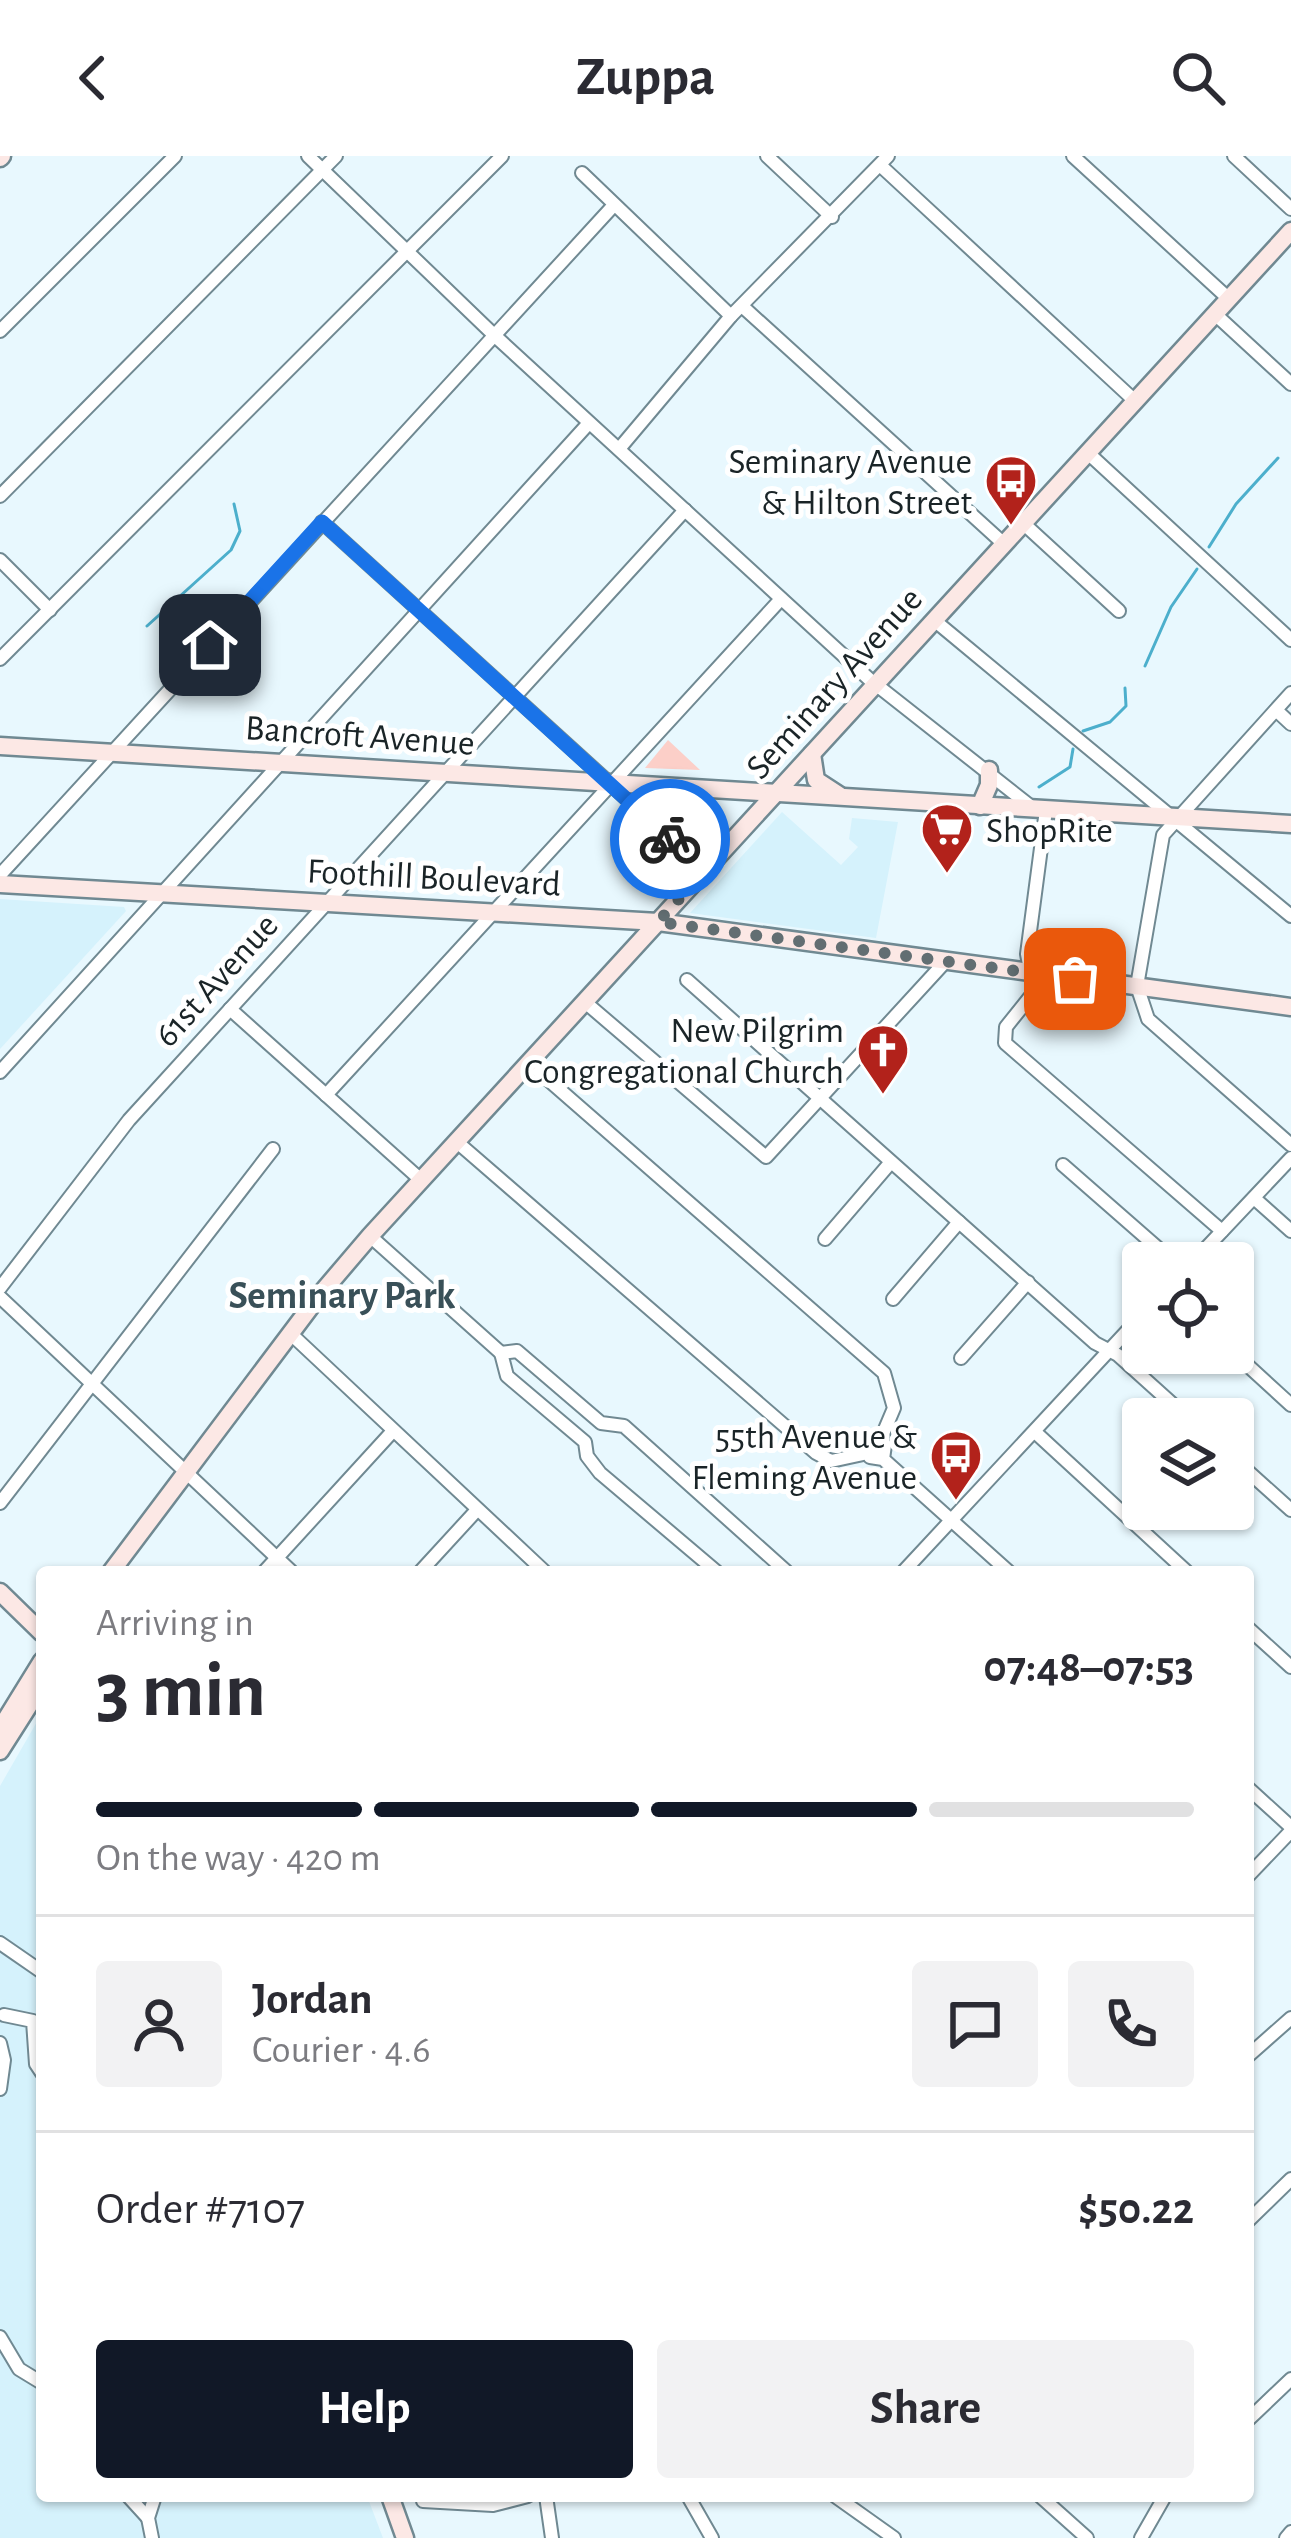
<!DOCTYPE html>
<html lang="en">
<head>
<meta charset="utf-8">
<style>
	:root { --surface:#fff; --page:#f2f2f3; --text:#2b2b33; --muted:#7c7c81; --line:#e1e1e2; --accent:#111827 }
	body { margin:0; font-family:"Alegreya Sans",sans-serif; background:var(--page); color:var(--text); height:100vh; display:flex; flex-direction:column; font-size:45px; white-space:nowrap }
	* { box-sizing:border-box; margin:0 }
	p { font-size:39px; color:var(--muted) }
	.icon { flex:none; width:66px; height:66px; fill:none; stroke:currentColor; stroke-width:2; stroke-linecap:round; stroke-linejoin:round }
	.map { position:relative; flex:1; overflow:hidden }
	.drawer { position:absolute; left:36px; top:1410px; width:1218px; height:936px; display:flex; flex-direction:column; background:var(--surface); border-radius:12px; box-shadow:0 3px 9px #0004 }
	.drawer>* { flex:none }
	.buttons { position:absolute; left:1122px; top:1086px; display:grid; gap:24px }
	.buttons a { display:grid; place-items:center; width:132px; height:132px; border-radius:12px; background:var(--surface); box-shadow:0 3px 9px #0004; font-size:60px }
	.pin { position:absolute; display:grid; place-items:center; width:102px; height:102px; color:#fff; margin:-51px; border-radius:24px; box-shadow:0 6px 18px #0006 }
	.courier { position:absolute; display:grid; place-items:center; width:120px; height:120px; margin:-60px; border:9px solid #1a73e8; border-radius:50%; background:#fff; color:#222; box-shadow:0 3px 15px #0007 }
	.summary em { font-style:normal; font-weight:700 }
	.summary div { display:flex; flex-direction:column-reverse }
	.summary { display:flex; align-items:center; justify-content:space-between; height:204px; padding:0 60px }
	h1 { font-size:78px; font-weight:700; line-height:90px }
	.bar { display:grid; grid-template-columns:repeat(4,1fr); gap:18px 12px; align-content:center; height:144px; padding:0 60px }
	.bar i { height:15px; border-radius:9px; background:var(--line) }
	.bar .current { background:var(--accent) }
	.bar p { grid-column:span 4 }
	.line { display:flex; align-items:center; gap:30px; padding:0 60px; border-top:3px solid var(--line) }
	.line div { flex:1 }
	.round { display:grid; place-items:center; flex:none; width:126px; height:126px; border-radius:12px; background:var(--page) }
	.cta { display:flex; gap:24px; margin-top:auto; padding:24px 60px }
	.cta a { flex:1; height:138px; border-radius:12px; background:var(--accent); color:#fff; font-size:48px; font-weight:700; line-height:138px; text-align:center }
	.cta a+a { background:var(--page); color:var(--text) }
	header { display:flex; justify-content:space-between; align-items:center; height:156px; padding:0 60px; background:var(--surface); font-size:54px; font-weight:700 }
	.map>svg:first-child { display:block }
	.built { fill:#d5f2fc }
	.green { fill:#fccfc8 }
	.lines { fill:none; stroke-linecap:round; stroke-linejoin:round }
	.stream { stroke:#4cafcc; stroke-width:3 }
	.street-casing { stroke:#708992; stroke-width:16 }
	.secondary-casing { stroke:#708992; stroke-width:21 }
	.street { stroke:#fff; stroke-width:12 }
	.secondary { stroke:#fce8e5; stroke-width:16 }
	.done { stroke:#626e72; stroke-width:12; stroke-dasharray:0 21.6 }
	.route { stroke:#1a73e8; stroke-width:15 }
	.labels { text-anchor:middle; stroke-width:10; stroke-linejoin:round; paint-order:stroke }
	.poi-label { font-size:36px; fill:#1a2427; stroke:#fff; text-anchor:end }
	.street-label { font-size:36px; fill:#1a2427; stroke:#fff }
	.neighbourhood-label { font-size:39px; font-weight:bold; fill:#395058; stroke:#fff }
</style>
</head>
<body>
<header><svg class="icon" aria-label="back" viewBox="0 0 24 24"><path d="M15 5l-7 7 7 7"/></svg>Zuppa<svg class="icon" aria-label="search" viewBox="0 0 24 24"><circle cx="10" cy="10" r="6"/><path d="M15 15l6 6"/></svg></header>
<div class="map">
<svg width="1291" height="2382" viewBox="0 0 1291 2382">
	<rect width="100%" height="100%" fill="#e8f8fe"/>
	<g class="built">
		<polygon points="782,656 841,709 858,691 849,683 852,662 898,666 876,782 690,757"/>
		<polygon points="0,743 124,751 126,755 0,893"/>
		<polygon points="42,1557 42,2340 367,2340 383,2382 0,2382 0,1630"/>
	</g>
	<polygon class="green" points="668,584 700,614 645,612"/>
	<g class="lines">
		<g class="stream">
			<polyline points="1209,391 1236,348 1278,302"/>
			<polyline points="147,470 231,394 240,375 234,348"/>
			<polyline points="1145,510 1171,451 1197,413"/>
			<polyline points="1083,575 1110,566 1126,550 1125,532"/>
			<polyline points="1039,631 1070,611 1073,593"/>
		</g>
		<g class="street-casing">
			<g id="street">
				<polyline points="308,0 494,179 869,523 1034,653"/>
				<polyline points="767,0 832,61"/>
				<polyline points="1073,0 1229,143"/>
				<polyline points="1234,0 1291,53"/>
				<polyline points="881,10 1135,245"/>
				<polyline points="582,17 731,160"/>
				<polyline points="742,150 1004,388"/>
				<polyline points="1215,158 1291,228"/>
				<polyline points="0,175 175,0"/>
				<polyline points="619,293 731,160 888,0"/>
				<polyline points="1088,297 1291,484"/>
				<polyline points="0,340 336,0"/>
				<polyline points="322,366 705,714"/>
				<polyline points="1023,367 1119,455"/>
				<polyline points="0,404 50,454"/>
				<polyline points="934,464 1291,760"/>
				<polyline points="0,503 502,0"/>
				<polyline points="1291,537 1163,679 1137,830 1148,863 1291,989"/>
				<polyline points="1276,554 1291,568"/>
				<polyline points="1046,654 1027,798 1034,836 1006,871 1005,887 1222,1075"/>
				<polyline points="0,719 614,49"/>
				<polyline points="687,824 1095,1187 1118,1199 1189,1263"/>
				<polyline points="585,846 766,1001 945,806"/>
				<polyline points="230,853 421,1024"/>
				<polyline points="529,907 884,1217 894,1252 880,1285"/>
				<polyline points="0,916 589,267"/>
				<polyline points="326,939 781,443"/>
				<polyline points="457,986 816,1297 831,1305 868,1297"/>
				<polyline points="1063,1009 1175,1107"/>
				<polyline points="1254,1042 1291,1075"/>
				<polyline points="370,1080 501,1197"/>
				<polyline points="825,1083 891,1006"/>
				<polyline points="1192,1107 1291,1002"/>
				<polyline points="0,1132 129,964 685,354"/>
				<polyline points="0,1141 292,1416"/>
				<polyline points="893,1143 959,1066"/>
				<polyline points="291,1178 545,1416"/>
				<polyline points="1233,1196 1291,1249"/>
				<polyline points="501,1197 517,1195 601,1267 624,1270 787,1416"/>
				<polyline points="501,1197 507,1220 585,1286 587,1300 600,1317 717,1416"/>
				<polyline points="961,1202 1028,1126"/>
				<polyline points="1035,1276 1187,1416"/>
				<polyline points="1233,1302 1291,1354"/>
				<polyline points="883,1303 885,1289 870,1288 870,1301 883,1303 1009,1416"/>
				<polyline points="0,1347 273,993"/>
				<polyline points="264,1416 392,1276"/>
				<polyline points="420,1416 476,1355"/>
				<polyline points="903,1416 1143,1158"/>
				<polyline points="1248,1472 1291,1511"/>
				<polyline points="1248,1632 1291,1671"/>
				<polyline points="1248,1720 1291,1675"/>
				<polyline points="0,1787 42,1816"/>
				<polyline points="4,1859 33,1865 36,1908 42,1917"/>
				<polyline points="0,1887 4,1904 0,1933"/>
				<polyline points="1248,1900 1291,1862"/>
				<polyline points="1248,2065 1291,2023"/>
				<polyline points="0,2181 19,2213 42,2227"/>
				<polyline points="1248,2264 1291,2223"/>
				<polyline points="128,2340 148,2362"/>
				<polyline points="546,2340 552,2382"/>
				<polyline points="688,2340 712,2382"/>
				<polyline points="835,2340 894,2382"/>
				<polyline points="1040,2340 1087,2382"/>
				<polyline points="423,2345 493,2349 528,2340"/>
				<polyline points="152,2382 148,2362 155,2340"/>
				<polyline points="1141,2382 1165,2340"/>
				<polyline points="1286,2382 1291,2376"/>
			</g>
		</g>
		<g class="secondary-casing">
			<g id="secondary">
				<polyline points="0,2 2,0"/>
				<polyline points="0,590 1291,668"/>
				<polyline points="812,598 816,624 839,639"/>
				<polyline points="980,650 989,629 989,614"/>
				<polyline points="0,728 658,766 1291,851"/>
				<polyline points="111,1416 318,1141 370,1080 1291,75"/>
				<polyline points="0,1436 42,1477"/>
				<polyline points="0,1573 42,1505"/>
				<polyline points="0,1595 42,1529"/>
				<polyline points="390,2340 405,2382"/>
			</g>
		</g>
		<use href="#street" class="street"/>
		<use href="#secondary" class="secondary"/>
	</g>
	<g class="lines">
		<polyline class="done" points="670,683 705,714 658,766 1075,823"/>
		<polyline class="route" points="210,489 322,366 670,683"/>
	</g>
	<defs>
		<g id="bus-pin" transform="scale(2.7)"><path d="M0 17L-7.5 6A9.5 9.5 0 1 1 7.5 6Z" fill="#b2221b" stroke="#fff"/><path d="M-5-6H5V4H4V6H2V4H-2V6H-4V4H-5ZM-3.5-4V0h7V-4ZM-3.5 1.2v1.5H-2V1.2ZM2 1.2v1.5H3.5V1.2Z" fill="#fff"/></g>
		<g id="supermarket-pin" transform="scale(2.7)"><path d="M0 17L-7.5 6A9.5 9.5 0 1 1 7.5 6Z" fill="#b2221b" stroke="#fff"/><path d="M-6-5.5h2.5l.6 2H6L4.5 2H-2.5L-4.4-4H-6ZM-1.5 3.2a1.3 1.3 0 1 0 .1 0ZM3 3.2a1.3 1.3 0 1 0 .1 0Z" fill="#fff"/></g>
		<g id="church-pin" transform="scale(2.7)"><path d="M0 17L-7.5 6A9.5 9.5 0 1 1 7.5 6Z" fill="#b2221b" stroke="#fff"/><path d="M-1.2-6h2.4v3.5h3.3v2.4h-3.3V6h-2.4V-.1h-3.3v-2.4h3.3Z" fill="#fff"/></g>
	</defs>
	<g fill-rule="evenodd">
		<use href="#bus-pin" x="1011" y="325"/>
		<use href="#supermarket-pin" x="947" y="673"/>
		<use href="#church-pin" x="883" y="894"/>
		<use href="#bus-pin" x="956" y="1300"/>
	</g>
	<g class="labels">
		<g class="poi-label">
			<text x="972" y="317">Seminary Avenue<tspan x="972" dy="41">&amp; Hilton Street</tspan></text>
			<text x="986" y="686" text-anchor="start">ShopRite</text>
			<text x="844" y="886">New Pilgrim<tspan x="844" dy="41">Congregational Church</tspan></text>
			<text x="917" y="1292">55th Avenue &amp;<tspan x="917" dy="41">Fleming Avenue</tspan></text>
		</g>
		<g class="street-label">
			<text transform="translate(833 526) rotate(-48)" y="13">Seminary Avenue</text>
			<text transform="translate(360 578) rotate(4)" y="13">Bancroft Avenue</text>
			<text transform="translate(434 720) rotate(3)" y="13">Foothill Boulevard</text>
			<text transform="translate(215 823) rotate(-48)" y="13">61st Avenue</text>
		</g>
		<g class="neighbourhood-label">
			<text x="342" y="1152">Seminary Park</text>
		</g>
	</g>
</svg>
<div class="buttons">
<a><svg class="icon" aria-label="locate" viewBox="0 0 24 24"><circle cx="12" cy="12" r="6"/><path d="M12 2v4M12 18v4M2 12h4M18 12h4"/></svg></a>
<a><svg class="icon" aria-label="layers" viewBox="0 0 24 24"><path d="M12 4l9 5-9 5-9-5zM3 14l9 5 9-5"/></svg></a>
</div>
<div class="pin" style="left:1075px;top:823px;background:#ea580c"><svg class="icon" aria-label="bag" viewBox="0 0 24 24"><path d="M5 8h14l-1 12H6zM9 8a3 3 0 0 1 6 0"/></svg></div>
<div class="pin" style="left:210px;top:489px;background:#1f2937"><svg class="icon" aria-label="home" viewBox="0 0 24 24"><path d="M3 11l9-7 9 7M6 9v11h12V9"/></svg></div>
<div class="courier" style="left:670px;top:683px"><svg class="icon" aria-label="bike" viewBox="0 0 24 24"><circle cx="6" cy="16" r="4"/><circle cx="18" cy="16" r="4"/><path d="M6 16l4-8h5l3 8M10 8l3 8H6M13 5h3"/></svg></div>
<section class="drawer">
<div class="summary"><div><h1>3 min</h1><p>Arriving in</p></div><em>07:48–07:53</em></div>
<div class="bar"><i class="current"></i><i class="current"></i><i class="current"></i><i></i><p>On the way · 420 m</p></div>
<div class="line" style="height:216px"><a class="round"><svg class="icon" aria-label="person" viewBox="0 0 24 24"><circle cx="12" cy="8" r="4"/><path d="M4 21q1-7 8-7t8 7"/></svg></a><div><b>Jordan</b><p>Courier · 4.6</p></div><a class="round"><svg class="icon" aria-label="chat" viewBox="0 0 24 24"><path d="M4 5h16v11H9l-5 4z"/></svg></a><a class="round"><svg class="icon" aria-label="phone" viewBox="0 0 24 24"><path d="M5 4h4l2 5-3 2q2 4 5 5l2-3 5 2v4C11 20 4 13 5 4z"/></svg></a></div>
<div class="line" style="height:156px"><div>Order #7107</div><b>$50.22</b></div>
<div class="cta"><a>Help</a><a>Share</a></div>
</section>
</div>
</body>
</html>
